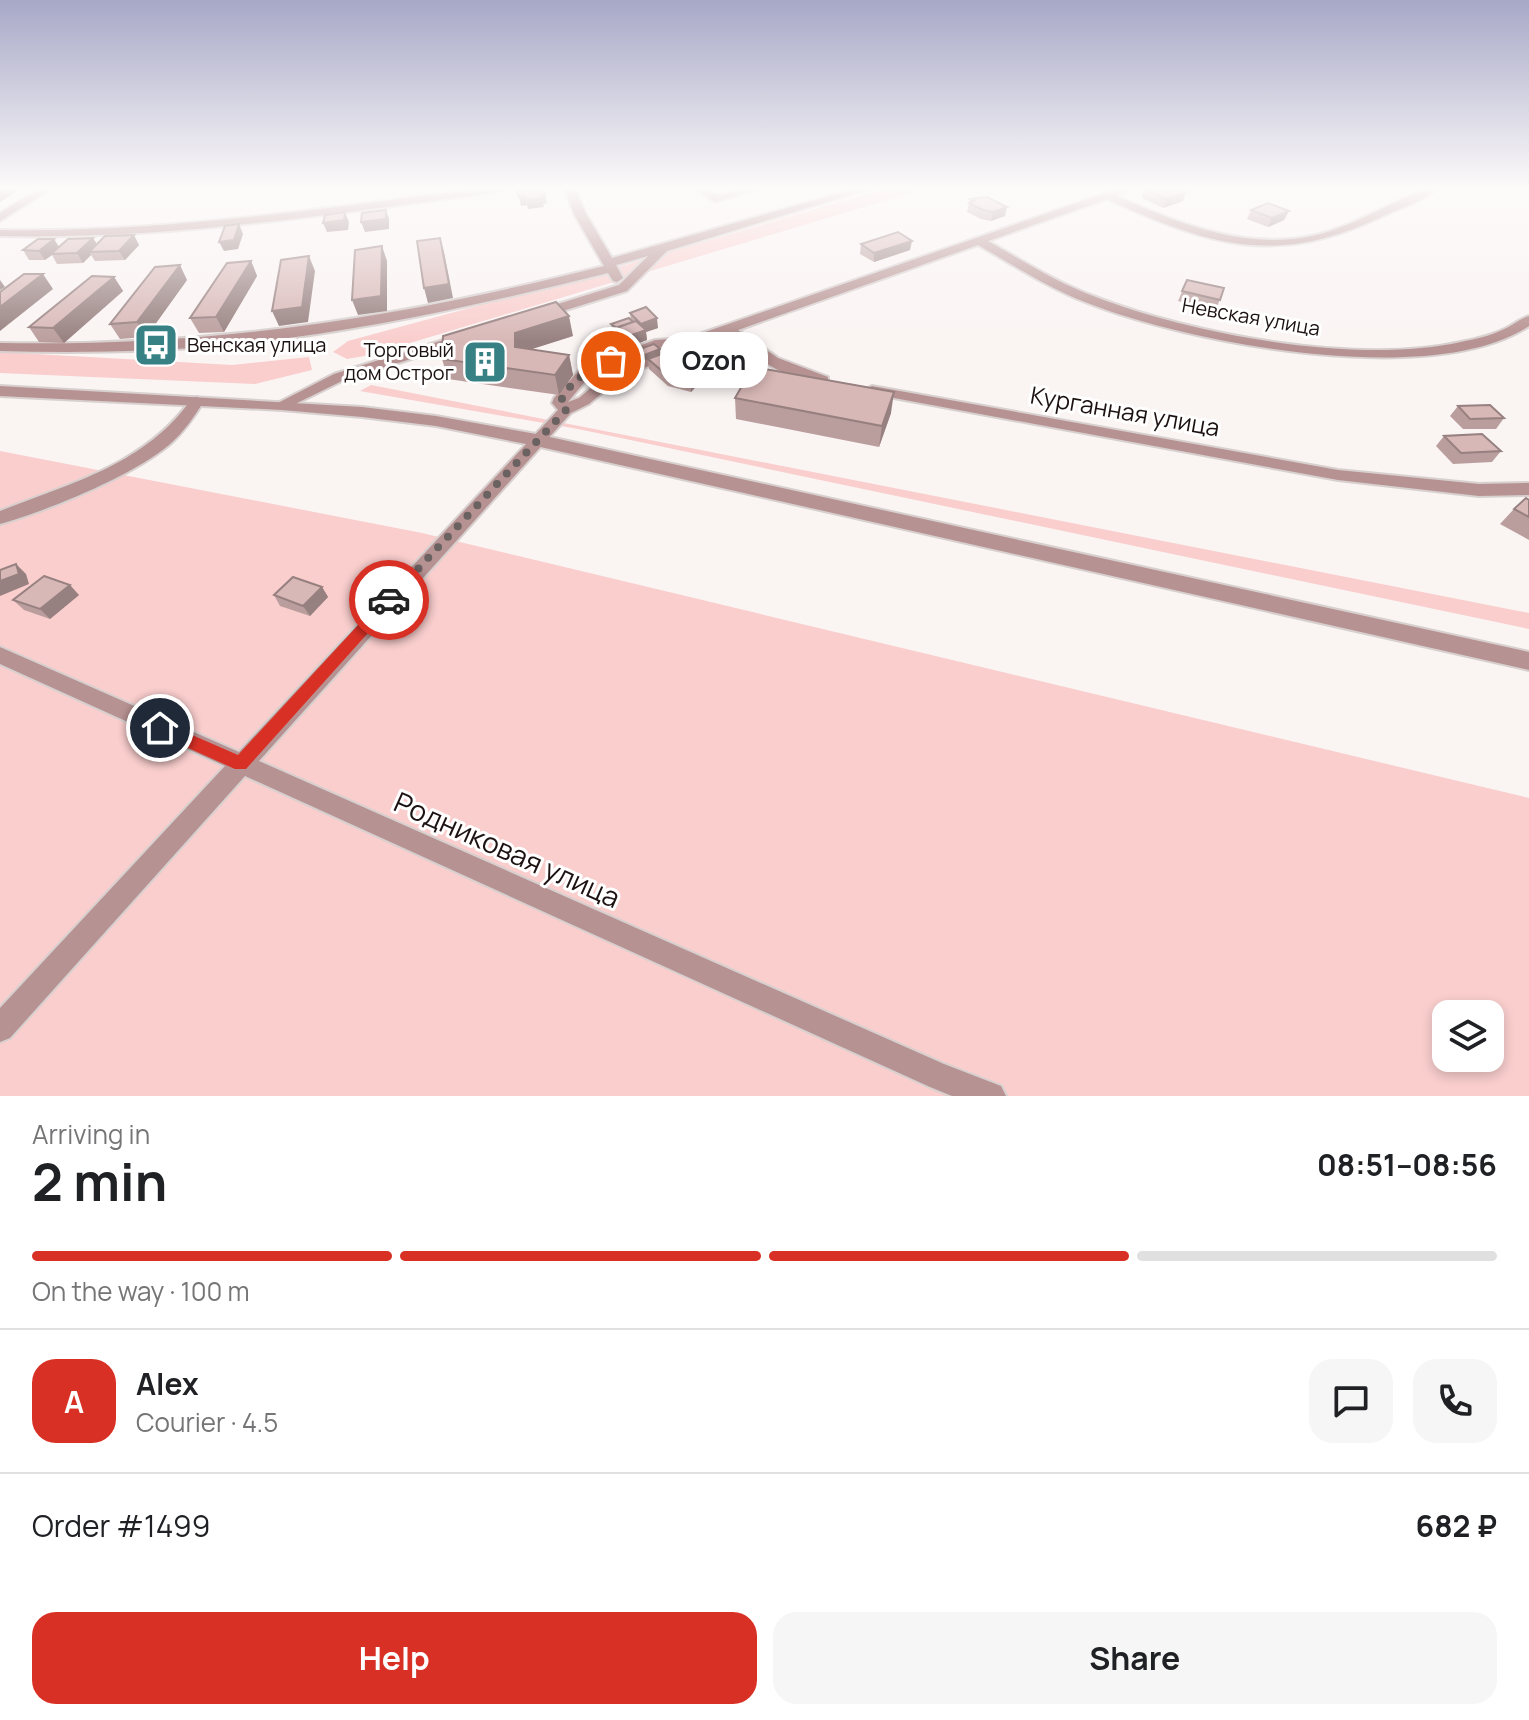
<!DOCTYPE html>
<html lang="en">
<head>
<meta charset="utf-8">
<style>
	:root { --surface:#fff; --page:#f6f6f6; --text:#202124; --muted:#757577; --line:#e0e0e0; --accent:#d93025 }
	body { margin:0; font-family:Manrope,sans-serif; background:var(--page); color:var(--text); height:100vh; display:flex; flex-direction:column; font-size:30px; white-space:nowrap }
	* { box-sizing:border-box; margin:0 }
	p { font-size:26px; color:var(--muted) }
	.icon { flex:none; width:44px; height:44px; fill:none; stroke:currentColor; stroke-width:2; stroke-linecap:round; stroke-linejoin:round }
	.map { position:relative; height:1096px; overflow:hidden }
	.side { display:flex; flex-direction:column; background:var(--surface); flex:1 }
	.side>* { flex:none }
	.buttons { position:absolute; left:1432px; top:1000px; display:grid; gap:16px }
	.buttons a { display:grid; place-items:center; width:72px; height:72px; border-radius:16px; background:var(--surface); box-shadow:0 4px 12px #0003; font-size:40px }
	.pin { position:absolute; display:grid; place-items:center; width:68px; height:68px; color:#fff; margin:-34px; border:4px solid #fff; border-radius:50%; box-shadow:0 2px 8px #0007 }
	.courier { position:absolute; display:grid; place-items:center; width:80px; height:80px; margin:-40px; border:6px solid #d93025; border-radius:50%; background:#fff; color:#222; box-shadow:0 2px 10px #0007 }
	.bubble { position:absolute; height:56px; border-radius:24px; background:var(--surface); box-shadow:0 4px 12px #0003; font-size:26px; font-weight:700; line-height:56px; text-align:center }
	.summary em { font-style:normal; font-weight:700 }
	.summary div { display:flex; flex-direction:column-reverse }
	.summary { display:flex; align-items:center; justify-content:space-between; height:136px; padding:0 32px }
	h1 { font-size:52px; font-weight:700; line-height:60px }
	.bar { display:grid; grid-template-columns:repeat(4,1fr); gap:12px 8px; align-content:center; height:96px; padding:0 32px }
	.bar i { height:10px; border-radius:6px; background:var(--line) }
	.bar .on { background:var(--accent) }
	.bar p { grid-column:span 4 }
	.line { display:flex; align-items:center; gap:20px; padding:0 32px; border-top:2px solid var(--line) }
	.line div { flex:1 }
	.round { display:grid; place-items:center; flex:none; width:84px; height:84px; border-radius:24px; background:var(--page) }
	.button { display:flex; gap:16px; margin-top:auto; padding:16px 32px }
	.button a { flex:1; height:92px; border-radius:24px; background:var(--accent); color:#fff; font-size:32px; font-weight:700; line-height:92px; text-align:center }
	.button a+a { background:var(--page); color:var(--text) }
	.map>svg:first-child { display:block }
	.green { fill:#f9cecd; fill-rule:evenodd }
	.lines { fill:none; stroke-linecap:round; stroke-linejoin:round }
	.minor-casing { stroke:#d7d0cf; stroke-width:4 }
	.tertiary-casing { stroke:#d7d0cf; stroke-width:4 }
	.minor { fill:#b79292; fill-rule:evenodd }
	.tertiary { fill:#b79292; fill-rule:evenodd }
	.wall { fill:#ba9e9d }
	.shaded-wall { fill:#978180 }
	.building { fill:#d8b8b7; stroke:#978180; stroke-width:2 }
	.route { fill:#d93025 }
	.done { stroke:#6a6161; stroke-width:8; stroke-dasharray:0 14.4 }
	.labels { text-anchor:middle; stroke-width:6; stroke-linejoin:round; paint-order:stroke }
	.far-street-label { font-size:20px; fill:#1d1212; stroke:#fff }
	.far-poi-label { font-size:20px; fill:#1d1212; stroke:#fff; text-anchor:start }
	.street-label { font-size:24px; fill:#1d1212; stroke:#fff }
	.near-street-label { font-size:28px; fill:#1d1212; stroke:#fff }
</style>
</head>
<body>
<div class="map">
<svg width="1529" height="1096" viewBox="0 0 1529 1096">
	<rect width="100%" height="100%" fill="#faf4f3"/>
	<g class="green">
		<polygon points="884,189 924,189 370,355 347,359 333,352 348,341 605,271"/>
		<polygon points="0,352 232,365 309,357 312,370 255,384 0,373"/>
		<polygon points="371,385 1529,613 1529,629 578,429 360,391"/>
		<path d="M0,451L422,533L1529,798V1096H0ZM1446,1014H1490V1058H1446Z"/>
	</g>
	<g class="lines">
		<g class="minor-casing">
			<g id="minor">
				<polygon points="39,189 51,189 0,221 0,213"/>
				<path d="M477,189H503L498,192C332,214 168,240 0,236V230C161,233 318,209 477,189Z"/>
				<path d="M565,189H575L586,214L612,258L854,189H869L667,251L627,291L537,319L530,315L532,312L619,285L648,256L616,265L623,278L617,282L613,281L608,273C484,304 359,332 231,345C154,352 77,353 0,351V343C213,347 398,318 604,266L574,214Z"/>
				<polygon points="695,189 706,189 717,195 743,189 759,189 715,202"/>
				<path d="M1117,189H1131L1117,196C1183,226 1258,255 1330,231C1363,220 1393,202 1425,189H1438C1423,201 1401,208 1383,216C1277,267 1210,246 1107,199L988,241C1023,261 1058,283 1096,297C1194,335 1358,365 1461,342C1475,339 1490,336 1502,330C1512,326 1519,319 1529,316V326C1432,390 1187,343 1085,302C1047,287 1013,265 978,245L738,330L778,358L828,377V383C796,388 750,354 726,334L620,378L589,404L571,413L259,761L944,1064L1001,1086L1006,1096H952L930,1087L245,776L10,1038L0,1042V1008L225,766L0,664V647L239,752L558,410L552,403L554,398L582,367L655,340L688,338ZM662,347H674L610,372L579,398L568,402L592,373Z"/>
				<polygon points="463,334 468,335 468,341 344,380 287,408 282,410 274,405 334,374"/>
				<polygon points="872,386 1338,470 1479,484 1529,483 1529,495 1479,496 1338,480 867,393 865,390"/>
				<path d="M197,397L204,401C194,417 184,432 169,445C130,477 49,510 0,524V511C71,483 147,464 192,398Z"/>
			</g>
		</g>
		<g class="tertiary-casing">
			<polygon id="tertiary" points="0,386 362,407 436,416 536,434 1529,652 1529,670 536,446 436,426 362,417 282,410 0,396"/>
		</g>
		<use href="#minor" class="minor"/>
		<use href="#tertiary" class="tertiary"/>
	</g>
	<g class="wall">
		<polygon points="1144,189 1186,192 1183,201 1163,208 1142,198"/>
		<polygon points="970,199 1005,216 991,221 981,219 967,212"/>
		<polygon points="1251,210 1289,211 1284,220 1268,227 1247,219"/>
		<polygon points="54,239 59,247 97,244 139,245 125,260 95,261 91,255 83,263 57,264 52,255 45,260 29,260 23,250"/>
		<polygon points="861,244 910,250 874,262 860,254"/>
		<polygon points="251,261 257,276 224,332 199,333 190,318"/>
		<polygon points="114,277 123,291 64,343 39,342 29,327"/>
		<polygon points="187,280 146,337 120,339 110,324"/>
		<polygon points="1187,280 1224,288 1216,310 1178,301"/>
		<polygon points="630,313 658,328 646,332 647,340 628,347 618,338 617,334 612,329 611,324 631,320"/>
		<polygon points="573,336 530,349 569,355 573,375 559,395 448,379 442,359"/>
		<polygon points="660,349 660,354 643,361 637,355 637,350"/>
		<polygon points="648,359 700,371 701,381 691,392 668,386 649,369"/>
		<polygon points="735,398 891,413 879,447 736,419"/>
		<polygon points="1458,406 1504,418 1496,429 1463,429 1450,416"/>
		<polygon points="1444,436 1501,451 1492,462 1453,464 1436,446"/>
		<polygon points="1529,500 1529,540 1500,524 1514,509"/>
		<polygon points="322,587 328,597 310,616 280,606 274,595"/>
		<polygon points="79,595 50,619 24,610 13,600"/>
	</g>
	<g class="shaded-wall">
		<polygon points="0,189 21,189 0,202"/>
		<polygon points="1186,192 1183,201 1163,208 1166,199"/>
		<polygon points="541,194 545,194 547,203 543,204 544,207 528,209 526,200"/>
		<polygon points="525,196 527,205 521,206 519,197"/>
		<polygon points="1007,207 1005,216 991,221 993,212"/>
		<polygon points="386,210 389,219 389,229 365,232 361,222"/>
		<polygon points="1289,211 1284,220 1268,227 1272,218"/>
		<polygon points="345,212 349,222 348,230 327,232 323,223"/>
		<polygon points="239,224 243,234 238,249 224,251 219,242"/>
		<polygon points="134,235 139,245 125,260 119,251"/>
		<polygon points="93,238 99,247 89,252 91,255 83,263 77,253"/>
		<polygon points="440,238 444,252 453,298 428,303 424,288"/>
		<polygon points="54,239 60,249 45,260 39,251"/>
		<polygon points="912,241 910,250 874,262 874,253"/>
		<polygon points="382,246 387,261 387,311 358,315 352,300"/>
		<polygon points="309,256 315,271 308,322 279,326 272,311"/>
		<polygon points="251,261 257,276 224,332 216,317"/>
		<polygon points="180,265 187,280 146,337 137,322"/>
		<polygon points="43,274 53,289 0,331 0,307"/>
		<polygon points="114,277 123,291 64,343 53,328"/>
		<polygon points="0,280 5,287 0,290"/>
		<polygon points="569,316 573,336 520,353 515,347 515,333"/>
		<polygon points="657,318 658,328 646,332 647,340 628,347 626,337 642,332 641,324"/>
		<polygon points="660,349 660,354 643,361 642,356"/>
		<polygon points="569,355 573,375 559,395 555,375"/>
		<polygon points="700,371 701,381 691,392 691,381"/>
		<polygon points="894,392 891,413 879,447 882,426"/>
		<polygon points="16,564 26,574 29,584 0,596 0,581"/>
		<polygon points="70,585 79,595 50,619 40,609"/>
		<polygon points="322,587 328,597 310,616 303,606"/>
	</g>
	<g class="building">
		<polygon points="536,189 544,189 545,194 541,194 542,198 526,200 525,196 519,197 517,190"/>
		<polygon points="1144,189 1179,189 1186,192 1166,199"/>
		<polygon points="987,197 1007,207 993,212 983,210 969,203 974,201 970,199"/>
		<polygon points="1268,203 1289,211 1272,218 1251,210"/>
		<polygon points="386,210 386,219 361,222 362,213"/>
		<polygon points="345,212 344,220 323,223 325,215"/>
		<polygon points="239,224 234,240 219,242 225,226"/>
		<polygon points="898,232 912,241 874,253 861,244"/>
		<polygon points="134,235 119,251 89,252 105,236"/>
		<polygon points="93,238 77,253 51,254 68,239"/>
		<polygon points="440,238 449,284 424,288 417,241"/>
		<polygon points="38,239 54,239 39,251 23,250"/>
		<polygon points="382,246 381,296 352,300 355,250"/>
		<polygon points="309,256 302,307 272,311 281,260"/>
		<polygon points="251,261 216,317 190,318 227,263"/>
		<polygon points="180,265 137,322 110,324 155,267"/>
		<polygon points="24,274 43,274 0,307 0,292"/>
		<polygon points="92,276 114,277 53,328 29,327"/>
		<polygon points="1187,280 1224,288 1220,300 1182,291"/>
		<polygon points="556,302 569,316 515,333 515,347 569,355 555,375 442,359 443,336"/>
		<polygon points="646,307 657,318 641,324 630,313"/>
		<polygon points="629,318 633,322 616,328 618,329 611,324"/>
		<polygon points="636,321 646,330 626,337 616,328"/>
		<polygon points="654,344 660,349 642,356 637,350"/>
		<polygon points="667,352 684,367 700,371 691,381 667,375 648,359"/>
		<polygon points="753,367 894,392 882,426 735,398"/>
		<polygon points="1490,405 1504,418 1470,419 1458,406"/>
		<polygon points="1482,434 1501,451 1461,453 1444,436"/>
		<polygon points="1526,498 1529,500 1529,517 1514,509"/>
		<polygon points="16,564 19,574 0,581 0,570"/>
		<polygon points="44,576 70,585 40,609 13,600"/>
		<polygon points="293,577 322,587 303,606 274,595"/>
	</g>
	<linearGradient id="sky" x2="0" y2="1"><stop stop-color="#a7a8c7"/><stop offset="0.55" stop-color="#fdfafa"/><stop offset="1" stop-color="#fdfafa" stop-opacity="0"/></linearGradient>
	<rect width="1529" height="342" fill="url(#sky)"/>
	<polygon class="route" points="389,595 394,596 394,604 246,769 235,769 155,733 152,728 160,721 238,755 385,596"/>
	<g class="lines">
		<path class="done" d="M389,600L566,410L560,403C569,381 590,369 611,361"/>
	</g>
	<defs>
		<g id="bus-square" transform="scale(2.3)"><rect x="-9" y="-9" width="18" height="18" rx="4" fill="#378083" stroke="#fff"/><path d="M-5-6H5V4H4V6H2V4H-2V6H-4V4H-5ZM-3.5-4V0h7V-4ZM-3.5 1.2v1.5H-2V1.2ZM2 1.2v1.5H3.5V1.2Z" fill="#fff"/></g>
		<g id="building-square" transform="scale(2.3)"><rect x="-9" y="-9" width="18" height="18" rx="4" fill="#378083" stroke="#fff"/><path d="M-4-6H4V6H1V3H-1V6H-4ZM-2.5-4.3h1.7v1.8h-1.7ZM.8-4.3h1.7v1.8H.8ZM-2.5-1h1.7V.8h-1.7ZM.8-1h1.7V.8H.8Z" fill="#fff"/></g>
	</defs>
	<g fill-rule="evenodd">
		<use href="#bus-square" x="156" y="345"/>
		<use href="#building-square" x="485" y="362"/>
	</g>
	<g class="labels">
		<g class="far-street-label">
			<text transform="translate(1251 317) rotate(10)" y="7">Невская улица</text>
		</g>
		<g class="far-poi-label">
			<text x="187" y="352">Венская улица</text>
			<text x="454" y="357" text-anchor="end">Торговый<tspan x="454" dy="23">дом Острог</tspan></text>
		</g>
		<g class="street-label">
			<text transform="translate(1125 412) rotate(10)" y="8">Курганная улица</text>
		</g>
		<g class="near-street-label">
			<text transform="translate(507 850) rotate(24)" y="10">Родниковая улица</text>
		</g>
	</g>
</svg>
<div class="buttons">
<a><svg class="icon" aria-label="layers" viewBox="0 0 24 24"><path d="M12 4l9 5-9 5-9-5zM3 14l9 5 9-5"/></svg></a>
</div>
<div class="pin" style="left:611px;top:361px;background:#ea580c"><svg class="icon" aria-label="bag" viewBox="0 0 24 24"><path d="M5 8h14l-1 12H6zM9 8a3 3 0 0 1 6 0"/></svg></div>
<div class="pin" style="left:160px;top:728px;background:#1f2937"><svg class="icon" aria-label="home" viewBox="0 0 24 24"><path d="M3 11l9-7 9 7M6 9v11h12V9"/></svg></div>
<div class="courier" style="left:389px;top:600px"><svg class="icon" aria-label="car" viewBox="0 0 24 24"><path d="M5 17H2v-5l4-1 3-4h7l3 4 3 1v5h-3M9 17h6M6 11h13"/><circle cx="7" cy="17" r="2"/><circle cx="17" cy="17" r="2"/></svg></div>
<div class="bubble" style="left:660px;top:332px;width:108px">Ozon</div>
</div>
<section class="side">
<div class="summary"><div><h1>2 min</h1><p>Arriving in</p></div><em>08:51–08:56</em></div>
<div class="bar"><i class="on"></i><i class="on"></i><i class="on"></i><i></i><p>On the way · 100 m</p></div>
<div class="line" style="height:144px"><b class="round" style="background:var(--accent);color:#fff">A</b><div><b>Alex</b><p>Courier · 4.5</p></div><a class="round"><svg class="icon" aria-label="chat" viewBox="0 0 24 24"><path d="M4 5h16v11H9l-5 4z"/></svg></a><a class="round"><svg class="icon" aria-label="phone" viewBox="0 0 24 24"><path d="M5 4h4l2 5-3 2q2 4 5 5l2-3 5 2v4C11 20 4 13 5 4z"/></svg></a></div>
<div class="line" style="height:104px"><div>Order #1499</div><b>682 ₽</b></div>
<div class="button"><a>Help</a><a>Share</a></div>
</section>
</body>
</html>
